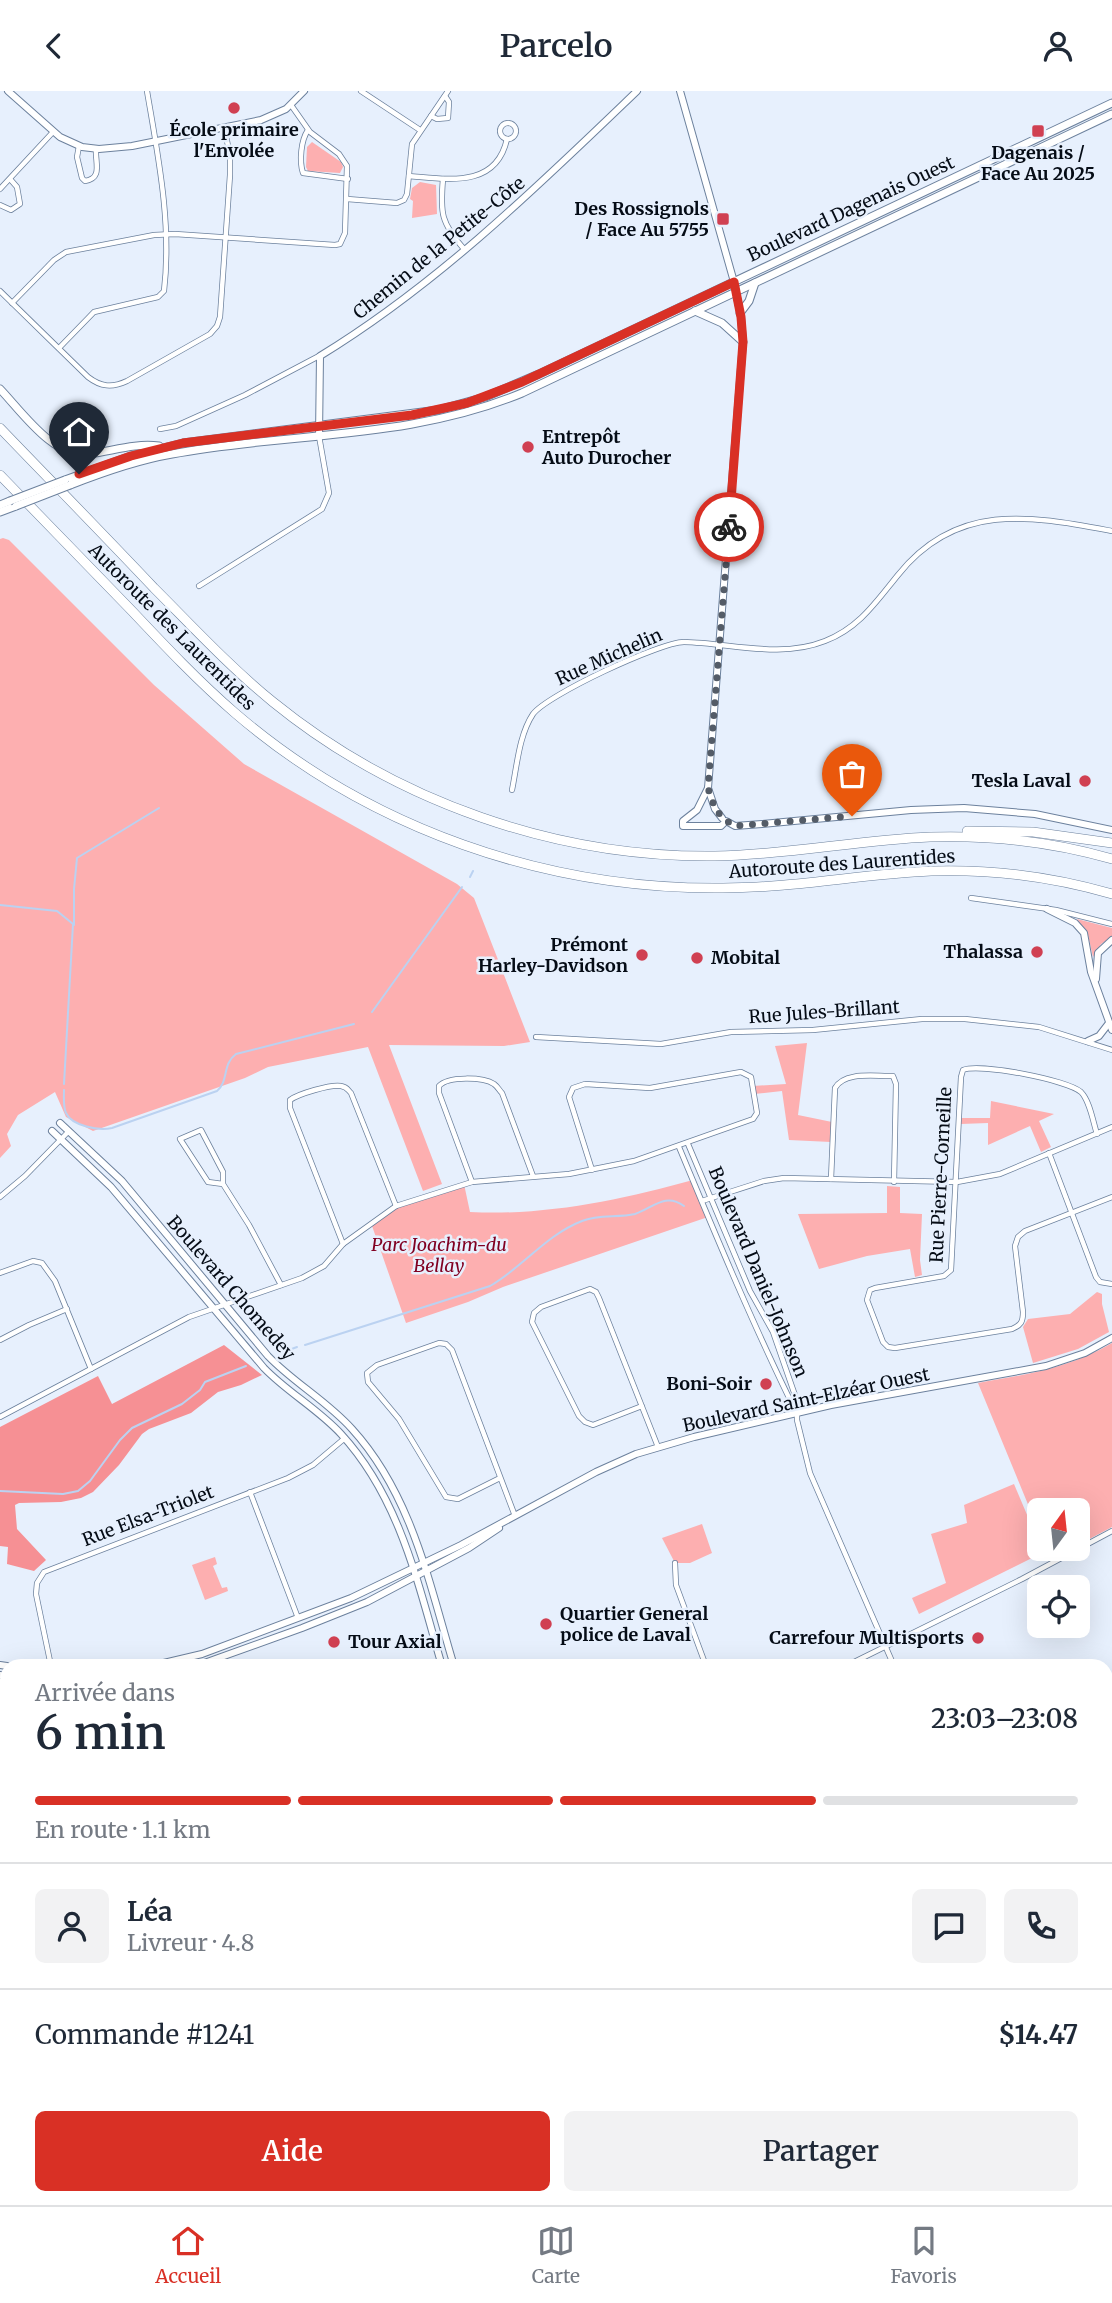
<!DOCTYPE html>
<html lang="fr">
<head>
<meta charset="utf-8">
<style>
	:root { --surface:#fff; --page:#f2f2f3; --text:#1f2937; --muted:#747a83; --line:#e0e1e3; --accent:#d93025 }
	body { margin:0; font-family:Merriweather,serif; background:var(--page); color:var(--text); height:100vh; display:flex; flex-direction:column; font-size:26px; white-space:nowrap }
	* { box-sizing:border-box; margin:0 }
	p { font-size:23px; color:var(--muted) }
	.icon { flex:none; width:38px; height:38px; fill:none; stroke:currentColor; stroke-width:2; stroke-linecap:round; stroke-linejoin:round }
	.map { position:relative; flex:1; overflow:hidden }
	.side { position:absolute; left:0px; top:1568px; width:1113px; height:546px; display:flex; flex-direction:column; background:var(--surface); border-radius:21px 21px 0 0; box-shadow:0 7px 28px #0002 }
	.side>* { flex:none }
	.needle { width:46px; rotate:15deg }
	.fabs { position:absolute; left:1027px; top:1407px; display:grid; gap:14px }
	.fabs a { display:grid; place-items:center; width:63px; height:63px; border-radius:10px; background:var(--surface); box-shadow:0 7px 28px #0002; font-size:35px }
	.pin { position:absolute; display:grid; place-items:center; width:60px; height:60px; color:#fff; margin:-72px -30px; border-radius:50% 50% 50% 0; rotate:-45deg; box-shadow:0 0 7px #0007 }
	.pin .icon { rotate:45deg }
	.courier { position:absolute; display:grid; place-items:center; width:70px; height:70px; margin:-35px; border:5px solid #d93025; border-radius:50%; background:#fff; color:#222; box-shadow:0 2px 9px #0007 }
	.summary em { font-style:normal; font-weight:600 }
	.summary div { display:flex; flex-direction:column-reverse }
	.summary { display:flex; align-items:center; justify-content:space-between; height:119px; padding:0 35px }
	h1 { font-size:46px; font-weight:600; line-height:52px }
	.bar { display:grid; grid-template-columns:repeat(4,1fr); gap:10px 7px; align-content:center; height:84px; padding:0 35px }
	.bar i { height:9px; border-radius:5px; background:var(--line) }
	.bar .current { background:var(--accent) }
	.bar p { grid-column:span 4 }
	.line { display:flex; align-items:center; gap:18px; padding:0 35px; border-top:2px solid var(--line) }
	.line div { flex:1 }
	.round { display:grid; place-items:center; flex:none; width:74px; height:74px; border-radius:10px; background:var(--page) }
	.primary-button { display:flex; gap:14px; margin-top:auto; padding:14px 35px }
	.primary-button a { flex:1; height:80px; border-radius:10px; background:var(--accent); color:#fff; font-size:28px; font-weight:600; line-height:80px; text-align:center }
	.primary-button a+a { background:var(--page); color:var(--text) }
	header { display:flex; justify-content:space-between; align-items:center; height:91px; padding:0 35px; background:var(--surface); font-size:32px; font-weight:600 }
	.menu { display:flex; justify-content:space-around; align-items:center; height:98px; border-top:2px solid var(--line); background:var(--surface); font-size:19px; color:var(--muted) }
	.menu a { display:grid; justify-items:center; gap:4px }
	.menu .current { color:var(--accent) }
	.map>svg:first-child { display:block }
	.green { fill:#fdafb0 }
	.forest { fill:#f69094 }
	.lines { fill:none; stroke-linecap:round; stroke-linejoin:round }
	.stream { stroke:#bbd2f1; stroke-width:2 }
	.minor-casing { stroke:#6c819d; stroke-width:6 }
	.tertiary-casing { stroke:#6c819d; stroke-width:8 }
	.secondary-casing { stroke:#6c819d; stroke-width:9 }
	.primary-casing { stroke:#6c819d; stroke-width:10 }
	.motorway-casing { stroke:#6c819d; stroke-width:10 }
	.minor { stroke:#fff; stroke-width:4.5 }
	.tertiary { stroke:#fff; stroke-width:6 }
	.secondary { stroke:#fff; stroke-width:7 }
	.primary { stroke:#fff; stroke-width:8 }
	.motorway { stroke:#fff; stroke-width:9 }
	.secondary-bridge-casing { stroke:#6c819d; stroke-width:9; stroke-linecap:butt }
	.secondary-bridge { stroke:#fff; stroke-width:7 }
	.done { stroke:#545c67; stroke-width:7; stroke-dasharray:0 12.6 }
	.route { stroke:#d93025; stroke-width:9 }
	.poi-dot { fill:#d04052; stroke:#e7f0fd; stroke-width:2.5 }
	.labels { text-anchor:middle; stroke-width:5; stroke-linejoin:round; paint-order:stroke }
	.poi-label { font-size:18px; font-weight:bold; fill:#050c16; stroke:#e7f0fd; text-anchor:end }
	.street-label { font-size:18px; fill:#050c16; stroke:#e7f0fd }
	.park-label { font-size:18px; font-style:italic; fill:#810022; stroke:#e7f0fd }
</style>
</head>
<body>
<header><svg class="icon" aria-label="back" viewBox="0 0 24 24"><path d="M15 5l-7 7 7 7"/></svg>Parcelo<svg class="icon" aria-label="person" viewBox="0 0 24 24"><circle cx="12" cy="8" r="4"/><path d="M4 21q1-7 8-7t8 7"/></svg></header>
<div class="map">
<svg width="1112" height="2114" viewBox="0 0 1112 2114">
	<rect width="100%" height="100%" fill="#e7f0fd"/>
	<g class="green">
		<polygon points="312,51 341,71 343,76 340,82 308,80 306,76 307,56"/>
		<polygon points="420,91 436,94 437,123 412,127 413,110 410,108 412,97"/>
		<polygon points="3,447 9,449 154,594 244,673 457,793 474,807 530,951 504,955 389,954 442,1093 423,1100 368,956 268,976 245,987 93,1040 66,1026 55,1001 18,1024 7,1043 11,1055 0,1067 0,448"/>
		<polygon points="1077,828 1112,837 1112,846 1101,853 1093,866 1088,844"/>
		<polygon points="807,952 798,1024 832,1031 831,1051 789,1049 782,1000 754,1003 753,995 786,993 775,955"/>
		<polygon points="991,1010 1054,1023 1039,1030 1051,1056 1041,1061 1030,1035 988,1054 988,1032 961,1033 961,1027 990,1027"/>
		<path d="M693,1089L708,1126L503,1196L468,1211L406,1232L371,1132L396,1115L464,1093L470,1121C545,1125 621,1109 693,1089Z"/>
		<polygon points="887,1095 900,1096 900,1122 922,1123 920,1169 922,1184 915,1186 910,1158 867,1165 819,1178 798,1123 887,1122"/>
		<polygon points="1097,1201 1102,1203 1102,1213 1109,1241 1078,1258 1033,1272 1023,1236 1028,1228 1070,1223"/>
		<path d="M1112,1252V1436L1078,1454V1419H1040L1039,1440L978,1292C1028,1283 1067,1278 1112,1252Z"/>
		<polygon points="1014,1393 1039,1452 1040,1458 1044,1461 919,1523 912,1507 946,1492 931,1443 967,1432 964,1414"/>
		<polygon points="702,1433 712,1462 690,1472 675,1472 662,1447"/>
		<polygon points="215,1466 217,1473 213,1475 222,1497 227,1496 228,1500 205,1509 192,1474"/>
		<polygon points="7,1739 7,1844 0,1847 0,1741"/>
	</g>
	<polygon class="forest" points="224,1254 262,1284 241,1294 218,1301 191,1322 149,1338 142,1343 119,1374 93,1401 81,1407 61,1411 19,1412 15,1414 17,1438 46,1469 34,1480 7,1473 8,1456 0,1455 0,1336 98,1285 112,1313"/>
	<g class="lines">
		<g class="stream">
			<polyline points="470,786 473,780"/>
			<polyline points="0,814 57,820 73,833 64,993"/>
			<polyline points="74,834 74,798 77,767 159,717"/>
			<polyline points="372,921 462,796"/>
			<path d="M64,999C64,1006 63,1015 66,1022C72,1035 99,1040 112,1037L217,1000C229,990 222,973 236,963L354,933"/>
			<path d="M305,1254L490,1195C523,1176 546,1144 582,1130C599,1123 617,1127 635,1123C653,1117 665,1101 684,1115"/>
			<polyline points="281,1262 297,1256"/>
			<polyline points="0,1400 63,1403 78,1400 90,1390 120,1349 132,1337 182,1313 200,1299 205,1291 246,1275"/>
		</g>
		<g class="minor-casing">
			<g id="minor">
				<polyline points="361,0 420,39"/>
				<polyline points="431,25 437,28 448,27 449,11 445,5"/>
				<circle cx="508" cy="40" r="8"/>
				<path d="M308,39C301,49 299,70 303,82L348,88"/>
				<path d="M79,55L77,66L82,87L85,90C103,87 95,72 96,58"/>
				<path d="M409,85C447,88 496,98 507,48"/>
				<path d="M443,88C440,122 441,132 464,158"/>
				<polyline points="0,98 53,41"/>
				<polyline points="347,108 397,112 404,109 407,103 412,53 448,0"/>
				<polyline points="0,114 11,119 20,113 17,96 10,88"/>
				<path d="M0,200L88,286C101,296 112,297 127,290L210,243L217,235L220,226L230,84V64L224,36"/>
				<polyline points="12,212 54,169 66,161 154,144 175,143 335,154 340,153 345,142 347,75 339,63 310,41 291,14"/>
				<path d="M59,257L94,221L158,206L164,200C172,133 158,65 147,0"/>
				<polyline points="160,338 176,335 245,304 319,265"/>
				<polyline points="199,495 322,418 329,402 319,345"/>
				<path d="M512,699C517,675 519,644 533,623C547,604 660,551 684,551C731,552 780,568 825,550C859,537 876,511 898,484C957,410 1031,425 1112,440"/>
				<polyline points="971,807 1056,819 1112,833"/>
				<polyline points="536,946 661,953 731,941 813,939 922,928 965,928 1039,936 1112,959"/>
				<path d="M1097,1043C1093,1031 1090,1010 1081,1001C1068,989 980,972 963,979L961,986L951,1179L944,1185L875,1197L870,1199L867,1209L883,1251L888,1256L895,1257L1012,1238C1021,1234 1023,1231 1023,1221L1015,1155L1018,1146L1025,1140L1112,1106"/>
				<polyline points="688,1053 750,1200 773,1241 797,1310 797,1329 810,1382 894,1575"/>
				<path d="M679,1056C716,1145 753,1234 796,1321"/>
				<polyline points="1049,1062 1096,1186 1100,1191 1112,1193"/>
				<path d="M831,1088L835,997C844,981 872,985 888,985H893L896,993L894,1091"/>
				<path d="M472,1091L439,1002V995C448,985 483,986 494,993C498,996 499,999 502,1002L533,1085"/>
				<polyline points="223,1093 208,1091 180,1048 201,1039 223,1081 223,1093 249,1134 281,1194"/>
				<polyline points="0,1106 25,1085 69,1040"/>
				<polyline points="702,1110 764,1090 784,1087 957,1091 1000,1083 1112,1036"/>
				<path d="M343,1153L290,1017V1009C298,1003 331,993 341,995C347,996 347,998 351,1002L396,1115"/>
				<polyline points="0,1182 33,1170 42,1172 55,1190 91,1278"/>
				<polyline points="0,1249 29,1234 67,1218"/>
				<polyline points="642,1315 593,1334 585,1331 579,1325 532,1231 534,1222 541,1216 590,1198 596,1201 599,1207 658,1356"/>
				<polyline points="0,1326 189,1226 302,1187 324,1175 343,1153 396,1115 472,1091 569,1083 634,1070 753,1028 757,1022 751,986 741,981 650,997 585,993 573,997 569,1006 592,1079"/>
				<polyline points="500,1387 458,1408 446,1406 399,1328 368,1291 367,1282 377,1274 439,1252 446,1253 452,1259 515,1425"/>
				<polyline points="250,1401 298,1527"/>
				<polyline points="675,1472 676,1494 706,1575"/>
				<polyline points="51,1575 36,1503 37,1492 44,1481 288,1387 313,1374 345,1347"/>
				<polyline points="846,1575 1022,1488 1112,1440"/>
				<polyline points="829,2114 834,2107"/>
				<polyline points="841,2114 847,2107"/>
			</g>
		</g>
		<g class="tertiary-casing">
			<g id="tertiary">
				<polyline points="8,0 60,46 82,56 99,58 132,55 261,29 286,18 304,0"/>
				<polyline points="680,0 734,191 741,226 743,251 708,697 697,719 683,730 683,735 721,735 726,730 735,735 762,733 911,719 964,717 1035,723 1112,739"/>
				<path d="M319,345L320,265C438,193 538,95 637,0"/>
				<polyline points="708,697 715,718 722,727"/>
				<polyline points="1047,818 1075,832 1084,842 1091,881 1112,939"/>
				<polyline points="1096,888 1098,862 1112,849"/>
				<polyline points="1088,950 1099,945 1109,932"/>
				<path d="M60,1032L122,1090L268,1265C294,1292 327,1310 352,1338C412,1404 429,1492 454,1575"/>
				<path d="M52,1040L111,1096L264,1277C287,1301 318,1318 341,1343C400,1407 418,1493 442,1575"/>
				<polyline points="0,1574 7,1575"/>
				<polyline points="151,1575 202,1563 351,1507 461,1454 596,1381 636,1363 694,1346 831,1314 1046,1275 1085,1262 1112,1247"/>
				<polyline points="196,1575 302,1537 367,1511 469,1457 499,1437"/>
				<polyline points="0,1584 7,1585"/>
				<polyline points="1106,2040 1112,2054"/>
				<polyline points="1106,2071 1112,2085"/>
				<polyline points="663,2107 666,2114"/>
				<polyline points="676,2107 679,2114"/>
			</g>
		</g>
		<g class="secondary-casing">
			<g id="secondary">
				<polyline points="695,220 722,232 743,251"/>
				<polyline points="740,222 749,210 755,192"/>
				<path d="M0,298C22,321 54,368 89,363C113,360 134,352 159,355"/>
				<polyline points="65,389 131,365 183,352 438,319 485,306 539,283 1112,12"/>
				<path d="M70,394C103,381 137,369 172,363C289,341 410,349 522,302L1112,23"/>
				<polyline points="0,414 10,410"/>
				<polyline points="0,421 16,415"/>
			</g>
		</g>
		<g class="primary-casing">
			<g id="primary">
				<polyline points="1106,1640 1112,1637"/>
				<polyline points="1106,1732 1112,1728"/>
				<polyline points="0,1971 7,1970"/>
				<polyline points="0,2036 7,2035"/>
			</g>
		</g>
		<g class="motorway-casing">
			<g id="motorway">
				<path d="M0,337C51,390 103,443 154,497C193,536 230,576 273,611C396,711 557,767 715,765C787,764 858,749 930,746C991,744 1053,751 1112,768"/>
				<path d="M0,384C44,429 88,475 132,520C165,555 198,590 235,622C370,738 546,799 723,797C793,797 862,783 931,780C992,778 1053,786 1112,803"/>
				<polyline points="967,740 1033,741 1112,752"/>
				<polyline points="1106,1661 1112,1658"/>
				<polyline points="1106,1690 1112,1686"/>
				<polyline points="1106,1722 1112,1720"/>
				<polyline points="0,1991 7,1990"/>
				<polyline points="0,2016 7,2015"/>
			</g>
		</g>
		<use href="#minor" class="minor"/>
		<use href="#tertiary" class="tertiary"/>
		<use href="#secondary" class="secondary"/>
		<use href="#primary" class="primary"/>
		<use href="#motorway" class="motorway"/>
		<g class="secondary-bridge-casing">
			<g id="secondary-bridge">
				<polyline points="10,410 65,389"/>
				<polyline points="16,415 70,394"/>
			</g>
		</g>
		<use href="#secondary-bridge" class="secondary-bridge"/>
	</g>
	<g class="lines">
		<path class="done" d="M729,436L708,697C714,716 717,725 735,735L852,725"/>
		<polyline class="route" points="79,383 131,365 183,352 412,324 467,312 522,291 734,191 741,226 743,251 729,436"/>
	</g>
	<g class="poi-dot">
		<circle cx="234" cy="17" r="7"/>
		<rect x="1031" y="33" width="14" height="14" rx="3.5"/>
		<rect x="716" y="121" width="14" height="14" rx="3.5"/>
		<circle cx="528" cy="356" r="7"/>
		<circle cx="1085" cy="690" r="7"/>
		<circle cx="1037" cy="861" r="7"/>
		<circle cx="642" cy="864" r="7"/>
		<circle cx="697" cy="867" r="7"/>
		<circle cx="766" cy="1293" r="7"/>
		<circle cx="546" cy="1533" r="7"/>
		<circle cx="978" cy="1547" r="7"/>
		<circle cx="334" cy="1551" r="7"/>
	</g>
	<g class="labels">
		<g class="poi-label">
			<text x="234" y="45" text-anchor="middle">École primaire<tspan x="234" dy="21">l'Envolée</tspan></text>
			<text x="1038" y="68" text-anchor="middle">Dagenais /<tspan x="1038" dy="21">Face Au 2025</tspan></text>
			<text x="709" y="124">Des Rossignols<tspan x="709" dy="21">/ Face Au 5755</tspan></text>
			<text x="542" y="352" text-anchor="start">Entrepôt<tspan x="542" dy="21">Auto Durocher</tspan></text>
			<text x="1071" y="696">Tesla Laval</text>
			<text x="628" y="860">Prémont<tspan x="628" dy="21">Harley-Davidson</tspan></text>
			<text x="1023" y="867">Thalassa</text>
			<text x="711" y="873" text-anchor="start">Mobital</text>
			<text x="752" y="1299">Boni-Soir</text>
			<text x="560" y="1529" text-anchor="start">Quartier General<tspan x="560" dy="21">police de Laval</tspan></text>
			<text x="964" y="1553">Carrefour Multisports</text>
			<text x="348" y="1557" text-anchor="start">Tour Axial</text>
		</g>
		<g class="street-label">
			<text transform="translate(851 118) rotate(-25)" y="6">Boulevard Dagenais Ouest</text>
			<text transform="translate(439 157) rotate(-39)" y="6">Chemin de la Petite-Côte</text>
			<text transform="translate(172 536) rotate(45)" y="6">Autoroute des Laurentides</text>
			<text transform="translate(609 566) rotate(-24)" y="6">Rue Michelin</text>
			<text transform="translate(842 773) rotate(-4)" y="6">Autoroute des Laurentides</text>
			<text transform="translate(824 921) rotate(-4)" y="6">Rue Jules-Brillant</text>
			<text transform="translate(941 1084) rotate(-87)" y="6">Rue Pierre-Corneille</text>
			<text transform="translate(758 1181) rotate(67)" y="6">Boulevard Daniel-Johnson</text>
			<text transform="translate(231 1197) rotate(49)" y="6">Boulevard Chomedey</text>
			<text transform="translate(806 1309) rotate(-12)" y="6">Boulevard Saint-Elzéar Ouest</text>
			<text transform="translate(148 1425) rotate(-21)" y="6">Rue Elsa-Triolet</text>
		</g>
		<g class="park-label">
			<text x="439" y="1160">Parc Joachim-du<tspan x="439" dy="21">Bellay</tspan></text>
		</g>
	</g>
</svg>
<div class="fabs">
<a><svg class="needle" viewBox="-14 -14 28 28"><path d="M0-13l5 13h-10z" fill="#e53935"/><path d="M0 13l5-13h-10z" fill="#747a83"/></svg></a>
<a><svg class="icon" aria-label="locate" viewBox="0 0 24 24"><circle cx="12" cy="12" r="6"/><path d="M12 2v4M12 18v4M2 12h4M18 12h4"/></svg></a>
</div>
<div class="pin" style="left:852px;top:725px;background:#ea580c"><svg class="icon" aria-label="bag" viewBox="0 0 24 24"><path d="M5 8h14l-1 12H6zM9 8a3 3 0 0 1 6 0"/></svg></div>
<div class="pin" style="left:79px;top:383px;background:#1f2937"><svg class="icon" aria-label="home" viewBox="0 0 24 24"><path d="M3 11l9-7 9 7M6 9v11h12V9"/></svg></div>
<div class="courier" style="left:729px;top:436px"><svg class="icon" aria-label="bike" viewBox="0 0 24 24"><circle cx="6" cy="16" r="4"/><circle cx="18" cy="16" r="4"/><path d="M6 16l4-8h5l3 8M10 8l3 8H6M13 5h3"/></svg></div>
<section class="side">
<div class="summary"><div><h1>6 min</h1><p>Arrivée dans</p></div><em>23:03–23:08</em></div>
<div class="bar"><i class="current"></i><i class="current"></i><i class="current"></i><i></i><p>En route · 1.1 km</p></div>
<div class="line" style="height:126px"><a class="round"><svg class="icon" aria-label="person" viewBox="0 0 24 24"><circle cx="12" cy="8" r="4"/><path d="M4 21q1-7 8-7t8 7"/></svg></a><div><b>Léa</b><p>Livreur · 4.8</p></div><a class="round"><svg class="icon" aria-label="chat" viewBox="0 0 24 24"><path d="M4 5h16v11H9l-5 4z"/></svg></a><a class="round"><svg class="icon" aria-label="phone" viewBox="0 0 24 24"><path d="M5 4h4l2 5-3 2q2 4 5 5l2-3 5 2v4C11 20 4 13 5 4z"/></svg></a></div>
<div class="line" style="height:91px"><div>Commande #1241</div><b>$14.47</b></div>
<div class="primary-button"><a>Aide</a><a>Partager</a></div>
</section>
</div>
<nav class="menu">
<a class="current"><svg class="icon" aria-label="home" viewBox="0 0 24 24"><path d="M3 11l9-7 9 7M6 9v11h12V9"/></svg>Accueil</a>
<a><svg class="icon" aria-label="map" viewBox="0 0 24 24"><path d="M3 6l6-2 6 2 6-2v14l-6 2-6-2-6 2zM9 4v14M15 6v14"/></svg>Carte</a>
<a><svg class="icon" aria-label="saved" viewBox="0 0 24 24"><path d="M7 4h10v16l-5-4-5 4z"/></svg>Favoris</a>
</nav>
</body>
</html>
